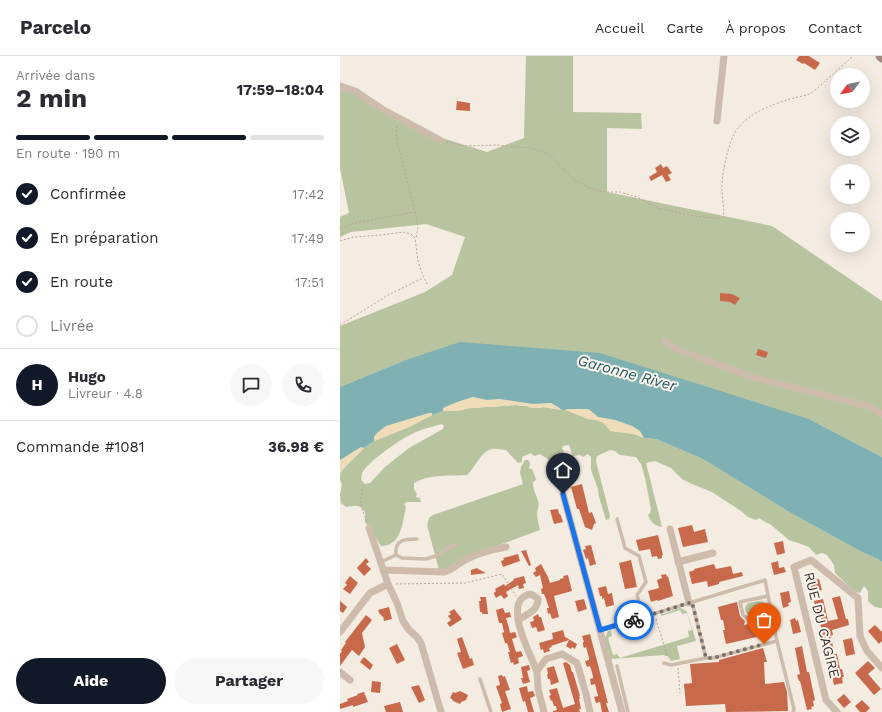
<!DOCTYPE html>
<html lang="fr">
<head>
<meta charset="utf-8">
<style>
	:root { --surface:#fff; --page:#f7f7f7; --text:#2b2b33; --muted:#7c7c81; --line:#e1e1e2; --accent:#111827 }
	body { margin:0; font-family:"Work Sans",sans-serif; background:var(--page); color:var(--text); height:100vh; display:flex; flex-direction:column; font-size:15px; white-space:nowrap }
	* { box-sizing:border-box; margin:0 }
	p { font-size:13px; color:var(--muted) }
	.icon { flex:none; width:22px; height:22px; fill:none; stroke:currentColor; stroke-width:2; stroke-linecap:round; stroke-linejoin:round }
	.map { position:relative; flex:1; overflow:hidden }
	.details { display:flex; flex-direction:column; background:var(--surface); width:340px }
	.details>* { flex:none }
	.needle { width:26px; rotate:238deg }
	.tools { position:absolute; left:490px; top:12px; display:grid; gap:8px }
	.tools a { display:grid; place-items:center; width:40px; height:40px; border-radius:50%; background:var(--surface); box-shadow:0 4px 16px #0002; font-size:20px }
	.pin { position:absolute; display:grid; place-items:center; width:34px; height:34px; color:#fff; margin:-41px -17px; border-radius:50% 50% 50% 0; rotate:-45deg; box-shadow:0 0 4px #0007 }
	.pin .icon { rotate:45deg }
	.courier { position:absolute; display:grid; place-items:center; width:40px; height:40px; margin:-20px; border:3px solid #1a73e8; border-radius:50%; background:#fff; color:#222; box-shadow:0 1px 5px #0007 }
	.summary em { font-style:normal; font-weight:700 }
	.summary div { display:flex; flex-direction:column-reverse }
	.summary { display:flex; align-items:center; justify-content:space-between; height:68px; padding:0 16px }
	h1 { font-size:26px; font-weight:700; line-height:30px }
	.bar { display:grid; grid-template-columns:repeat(4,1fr); gap:6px 4px; align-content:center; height:48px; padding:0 16px }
	.bar i { height:5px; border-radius:3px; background:var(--line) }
	.bar .active { background:var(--accent) }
	.bar p { grid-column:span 4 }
	.line { display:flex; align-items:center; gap:10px; padding:0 16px; border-top:1px solid var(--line) }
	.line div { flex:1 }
	.round { display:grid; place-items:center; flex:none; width:42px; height:42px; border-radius:21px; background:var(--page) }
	ol { padding:0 16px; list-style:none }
	li { display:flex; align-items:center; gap:12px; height:44px }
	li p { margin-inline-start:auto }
	li .icon { padding:4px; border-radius:50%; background:var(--accent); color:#fff; stroke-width:4 }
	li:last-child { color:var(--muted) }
	li i { width:22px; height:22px; border:2px solid var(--line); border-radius:50% }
	.primary-button { display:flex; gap:8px; margin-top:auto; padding:8px 16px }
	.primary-button a { flex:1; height:46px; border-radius:24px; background:var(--accent); color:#fff; font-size:16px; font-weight:700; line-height:46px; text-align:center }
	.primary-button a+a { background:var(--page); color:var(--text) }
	header { display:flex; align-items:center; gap:24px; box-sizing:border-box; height:56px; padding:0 20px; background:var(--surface); border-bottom:1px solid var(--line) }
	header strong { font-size:19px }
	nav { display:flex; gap:22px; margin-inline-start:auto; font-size:14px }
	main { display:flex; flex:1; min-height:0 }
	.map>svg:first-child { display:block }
	.green { fill:#b8c4a0; fill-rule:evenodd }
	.sand { fill:#efdcb8 }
	.water { fill:#7fb0b2 }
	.building { fill:#c8694b }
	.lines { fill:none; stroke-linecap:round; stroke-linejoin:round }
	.path { stroke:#b9a596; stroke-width:1; stroke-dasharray:2 2; stroke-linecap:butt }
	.lane { stroke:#cdbbac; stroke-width:3.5 }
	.street { stroke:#cdbbac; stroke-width:7 }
	.secondary { stroke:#a18a7d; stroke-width:9 }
	.done { stroke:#7c716b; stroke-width:4; stroke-dasharray:0 7.2 }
	.route { stroke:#1a73e8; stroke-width:5 }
	.labels { text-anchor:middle; stroke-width:4; stroke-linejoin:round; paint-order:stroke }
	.street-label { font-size:14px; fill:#3b302b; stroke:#fbf5ee }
	.water-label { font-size:15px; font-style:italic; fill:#1f5a5e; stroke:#fbf5ee }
</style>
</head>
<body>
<header>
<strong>Parcelo</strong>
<nav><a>Accueil</a><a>Carte</a><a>À propos</a><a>Contact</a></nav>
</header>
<main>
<section class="details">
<div class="summary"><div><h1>2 min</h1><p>Arrivée dans</p></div><em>17:59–18:04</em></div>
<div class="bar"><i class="active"></i><i class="active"></i><i class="active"></i><i></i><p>En route · 190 m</p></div>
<ol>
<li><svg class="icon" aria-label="check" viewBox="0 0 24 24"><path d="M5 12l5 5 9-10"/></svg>Confirmée<p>17:42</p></li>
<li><svg class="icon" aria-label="check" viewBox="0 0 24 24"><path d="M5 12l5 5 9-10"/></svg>En préparation<p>17:49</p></li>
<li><svg class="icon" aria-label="check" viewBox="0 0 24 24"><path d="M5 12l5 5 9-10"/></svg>En route<p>17:51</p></li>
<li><i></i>Livrée</li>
</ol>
<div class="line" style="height:72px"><b class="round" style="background:var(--accent);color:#fff">H</b><div><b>Hugo</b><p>Livreur · 4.8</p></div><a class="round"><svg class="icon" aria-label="chat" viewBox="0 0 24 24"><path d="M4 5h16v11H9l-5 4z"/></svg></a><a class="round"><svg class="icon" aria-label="phone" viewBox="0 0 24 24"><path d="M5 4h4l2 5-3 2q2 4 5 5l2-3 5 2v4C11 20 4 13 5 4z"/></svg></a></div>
<div class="line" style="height:52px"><div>Commande #1081</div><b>36.98 €</b></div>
<div class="primary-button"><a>Aide</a><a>Partager</a></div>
</section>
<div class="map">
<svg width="542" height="656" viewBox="0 0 542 656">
	<rect width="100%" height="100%" fill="#f4ebe1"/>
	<g class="green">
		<polygon points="186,0 233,0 233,56 301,57 302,73 267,72 267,136 432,170 542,245 542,401 469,363 63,305 0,331 0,270 85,236 112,219 125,181 86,168 11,176 0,181 0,161 9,157 0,112 0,31 99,81 147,96 184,82"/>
		<path d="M176,349L187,350L192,352H199L203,351L230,355L248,363L256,364L264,367L271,375L294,378L304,382L316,383L363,403L449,456L522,496L538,503L542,506V552C535,552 533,550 528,545V535L524,530L520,537L516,536L512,533L495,517L494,509L487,499L482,497L476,499L469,491L458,487L449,484L430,468L425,466L419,462L416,464L408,461L401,455L372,436L352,428L342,423L331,412L315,405L306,407L322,471C314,469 311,467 308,459L310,457L311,453L305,422L301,408L296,401L280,399L275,395L270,394L257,400L256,405L270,460L269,463L266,464L259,441L258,433L251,414V401L248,398L243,401L240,399L233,400L229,389L223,390L222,392L231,412L229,417L226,419L221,415L220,409L215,401L209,404L200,398L194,400L191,397L182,401V406L178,407L166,394C162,394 156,392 152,393C141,395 135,412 127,419C109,420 90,418 74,427V433L77,438L76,441L80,442L81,446H67L64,448L66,451C62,467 62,490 41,490C37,485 35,479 31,474C29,471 27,469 25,466C24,463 26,460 25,457C21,447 14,450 6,451L1,447L0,439L2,429L0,424V418L3,413L24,392L34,385L69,371L92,359L103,355H117L130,352ZM102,368L104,370L103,373L69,392L45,411L30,427L25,428L23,426L21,423C21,423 22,418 22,417C28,406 60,383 72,378C81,373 92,371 102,368Z"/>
		<path d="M185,404H188L190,407L189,413H192L196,423L195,425L193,426C193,435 196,438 198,445C200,450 197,454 197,458C197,463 199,469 200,474L154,491L114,509L99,514L87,469L89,462L93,459L183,428L180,417L181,411Z"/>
		<path d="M419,545L423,546L426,550C424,560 404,565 405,551L408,547Z"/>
		<polygon points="340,552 343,553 347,556 356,585 337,590 340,603 331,605 328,600 325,600 324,599 271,603 265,582 268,575 271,574 272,580 268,582 273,599 277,598 280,602 349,581 348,575 352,574 347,557 342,558 340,554 321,560 321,558 323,558"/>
	</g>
	<g class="sand">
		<polygon points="133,341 147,344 159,343 193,348 211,347 218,351 222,354 203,351 199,352 192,352 187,350 176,349 130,352 117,355 103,355 103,352 117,346"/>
		<polygon points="228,353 248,353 251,355 258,361 275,364 292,370 300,375 304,382 294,378 270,375 264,367 256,364 248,363 225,354"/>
		<polygon points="89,357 92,357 92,359 69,371 34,385 34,381 37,376 46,370"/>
		<polygon points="21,391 24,392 6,409 0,418 0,404"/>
	</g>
	<polygon class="water" points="120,286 260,297 469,363 542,401 542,506 538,503 522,496 449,456 363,403 316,383 304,382 300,375 292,370 275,364 258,361 251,355 248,353 228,353 225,354 222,354 218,351 211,347 193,348 159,343 147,344 133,341 117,346 103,352 103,355 92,359 92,357 89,357 46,370 37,377 34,381 34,385 24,392 21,391 0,404 0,331 63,305"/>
	<g class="building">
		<polygon points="459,0 469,0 480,7 475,14 464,7 463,8 456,4"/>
		<polygon points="117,45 130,47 130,55 116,54"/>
		<polygon points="321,108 323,112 327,110 332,117 328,119 331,124 326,126 322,119 311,125 309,121 317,116 315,112"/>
		<polygon points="380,237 392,238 400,242 395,249 390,246 380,245"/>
		<polygon points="418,293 428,296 426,302 416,299"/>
		<polygon points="242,428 249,457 252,456 256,467 254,468 252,474 245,471 239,453 237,453 231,431"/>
		<polygon points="218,453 219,458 220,458 221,460 223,466 214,468 210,454"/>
		<polygon points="352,469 354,476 365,473 368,486 343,491 338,472"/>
		<polygon points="318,479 323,499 322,499 322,502 318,503 317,500 312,501 310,493 299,495 296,484"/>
		<polygon points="443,485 445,497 437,499 434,487"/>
		<polygon points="251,489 256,508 250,510 248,502 246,503 243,494 246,493 245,490"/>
		<polygon points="186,494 191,509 189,510 181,495"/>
		<polygon points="178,498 180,505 163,511 161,505 164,504 163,502"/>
		<polygon points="26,502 29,506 26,508 31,513 24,520 17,512"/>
		<polygon points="291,504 297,531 285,533 279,507"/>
		<polygon points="438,505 439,512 444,511 446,516 434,519 431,507"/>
		<polygon points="201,508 208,521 210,527 220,524 220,523 224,522 223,520 228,519 232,535 214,540 219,561 212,563 210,557 208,558 207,552 209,552 206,543 204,538 202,538 201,533 203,532 200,519 196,521 193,517 196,515 195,512"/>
		<polygon points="374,508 376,513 391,510 393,518 402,516 403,520 379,526 379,528 368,531 367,525 352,528 349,516 355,514 354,513"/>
		<polygon points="137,512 138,513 146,517 131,519 131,514"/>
		<polygon points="326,518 327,521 328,520 333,540 318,545 317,544 311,546 308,535 319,532 317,524 322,522 321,519"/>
		<polygon points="10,520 18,527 10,538 3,533 7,529 5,527"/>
		<polygon points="184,520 186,527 183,528 184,532 179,533 178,529 166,536 168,540 164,543 161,539 156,542 154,538 154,537 156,535 155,533 164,528 165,530 174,524 173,523"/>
		<polygon points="479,523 482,534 472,536 470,525"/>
		<polygon points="266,530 268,538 272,537 274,549 266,551 264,542 262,543 262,540 260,540 258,532"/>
		<polygon points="449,535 451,546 448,547 449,550 443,552 440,537"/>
		<polygon points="500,540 506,563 508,563 509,569 492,574 493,579 490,580 492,586 495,598 497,598 500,613 502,613 504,621 502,621 503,623 502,623 503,627 494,629 480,567 482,567 480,556 477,557 474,545 483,543 488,565 498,563 492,542"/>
		<polygon points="140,541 146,541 148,558 142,558 142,556 140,556 139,545 141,545"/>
		<polygon points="244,543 247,553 238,556 235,545"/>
		<polygon points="0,545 7,551 3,557 0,555"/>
		<polygon points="397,546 400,560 405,565 404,569 426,564 429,578 386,588 383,574 385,574 383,564 381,564 378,551"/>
		<polygon points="49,551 52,563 44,565 43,560 42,561 41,558 40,559 38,554"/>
		<polygon points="163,552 165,557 170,556 171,561 166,562 169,572 170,577 175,576 177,581 172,583 176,596 181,595 183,600 178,602 179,607 174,609 173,606 171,607 168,596 170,596 167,587 165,587 162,577 164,576 162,567 159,567 156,554"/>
		<polygon points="114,553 122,563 110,571 107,567 111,564 108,560 111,558 109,556"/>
		<polygon points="198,558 199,561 201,561 205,574 198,576 196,571 192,572 190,566 194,565 193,561"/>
		<polygon points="26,559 32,564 22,577 25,591 19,600 12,594 0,610 0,598 2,595 1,594 6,587 5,586"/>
		<polygon points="455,562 456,565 458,564 461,576 453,578 450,564"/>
		<polygon points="535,569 542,576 542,585 539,588 528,575"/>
		<polygon points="223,574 225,581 237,588 235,593 232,591 231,593 226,590 229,584 211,590 212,591 209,592 210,595 204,597 203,593 201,594 199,587 213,583 212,577"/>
		<polygon points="250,578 263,628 268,647 266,647 269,656 262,656 260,646 256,647 254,641 258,640 255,628 251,629 250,623 253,622 253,620 250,610 247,611 245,605 249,604 249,602 246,591 244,592 243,589 243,586 244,586 242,580"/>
		<polygon points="122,581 130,603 132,602 134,609 123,613 117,597 121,596 117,583"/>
		<polygon points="512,582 515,598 506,600 503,584"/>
		<polygon points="57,588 65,604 57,608 49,592"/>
		<polygon points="462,590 467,616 469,616 475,644 473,645 474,650 471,651 472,653 467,654 461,629 460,625 459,625 457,619 460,618 455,592"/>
		<polygon points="423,592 427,606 424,606 425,628 444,626 447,636 448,655 386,656 385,648 346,650 344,628 352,627 350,608 379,606 379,604"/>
		<polygon points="24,601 33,609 30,614 20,606"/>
		<polygon points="528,605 535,612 528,618 541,633 534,639 515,617"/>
		<polygon points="226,606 230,609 232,616 233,616 240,640 239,640 240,642 239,643 241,653 239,653 240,656 213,656 213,655 217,654 216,650 214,650 212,644 211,645 209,640 211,639 209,634 217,632 223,652 235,648 223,607"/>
		<polygon points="189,609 190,614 187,615 190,626 183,628 181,622 183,622 181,611"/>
		<polygon points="214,610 219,626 211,629 210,623 208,623 207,618 208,618 207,612"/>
		<polygon points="162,619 163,621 165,620 170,634 165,635 171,653 162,656 160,648 162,647 156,630 160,629 158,620"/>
		<polygon points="32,625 41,626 40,637 31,636"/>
		<polygon points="79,629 85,644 79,647 71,631"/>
		<polygon points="187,630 188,636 193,635 195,640 190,642 194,656 188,656 185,645 183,646 179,632"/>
		<polygon points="120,635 128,639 126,644 121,646 120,648 113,645 112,643 110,642 113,636 115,637"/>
		<polygon points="24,636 28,646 13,651 13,649 0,653 0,648 8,645 7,643 18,639 17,638"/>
		<polygon points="504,638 511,646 504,652 497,644"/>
		<polygon points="522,644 530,652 526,656 520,656 515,650"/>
		<polygon points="60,646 63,656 46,656 44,650"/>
	</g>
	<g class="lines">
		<g class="path">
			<polyline points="57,70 56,81 75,156 78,171 76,182"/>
			<path d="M106,86L125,90L157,89L191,92L210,99L234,124L250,132L265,136H280L297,141L318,152L347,159L382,163C386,155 382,145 382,136C381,121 386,100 391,85C400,59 430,49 454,42C461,40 468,40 474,35C478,32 482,28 485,25C495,17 504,8 513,0"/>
			<polyline points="0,172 15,167 75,156"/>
			<polyline points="0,185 14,181 41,179 63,176 71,178 75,182 78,205 81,215 88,230"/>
			<polyline points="0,269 50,238 83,222"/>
			<polyline points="23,429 20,447 27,466"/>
			<polyline points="56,528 125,527 162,518 176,540"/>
			<polyline points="316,563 328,602"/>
			<polyline points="338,612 340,637"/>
		</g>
		<g class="lane">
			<polyline points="277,463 285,492 299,500 306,526 297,539 303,561"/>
			<polyline points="56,499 62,502 86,503 99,499 107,492 117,489"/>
			<path d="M56,499C54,483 66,483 77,483"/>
			<polyline points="41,506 56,499"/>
			<polyline points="428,540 400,546 403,559 409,564 432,558"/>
			<polyline points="352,546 366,602"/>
			<polyline points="260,574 425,524 437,585 373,602 366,602 331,609 324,607"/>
			<polyline points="437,585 454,653 453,656"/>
			<polyline points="277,610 288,656"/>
			<polyline points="140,623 151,656"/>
		</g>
		<g class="street">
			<polyline points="0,30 15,35 42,53 100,84"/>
			<polyline points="377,65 384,0"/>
			<polyline points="325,285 336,293 412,321 528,350 542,358"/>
			<polyline points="223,438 282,656"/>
			<polyline points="29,472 48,528 57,547 63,565 69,574 77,581 81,587 101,656"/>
			<polyline points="330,473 349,547"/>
			<polyline points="338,506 373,497"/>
			<path d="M43,514L104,516C113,514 120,506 129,502C139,497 155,493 166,491"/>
			<path d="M178,564C187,558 198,555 198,543C195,540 191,537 187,539C163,548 191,600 197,615"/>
			<polyline points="0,576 30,537 48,528"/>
			<polyline points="0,616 10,624"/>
			<polyline points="204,656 198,633 197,615 206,603 222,598 237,607 246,638 250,656"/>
			<polyline points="497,656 486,644 454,511 471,504 518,542 520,580 527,595 542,612"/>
		</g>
		<polyline class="secondary" points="540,0 542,2"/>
	</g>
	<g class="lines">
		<polyline class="done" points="294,564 352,546 366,602 373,602 424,588"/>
		<polyline class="route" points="223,438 260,574 294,564"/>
	</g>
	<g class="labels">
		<g class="street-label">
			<text transform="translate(482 569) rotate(76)" y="5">RUE DU CAGIRE</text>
		</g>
		<g class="water-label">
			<text transform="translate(287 317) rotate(15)" y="5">Garonne River</text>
		</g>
	</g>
</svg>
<div class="tools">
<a><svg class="needle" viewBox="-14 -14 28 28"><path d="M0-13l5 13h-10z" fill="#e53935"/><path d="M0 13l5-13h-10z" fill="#7c7c81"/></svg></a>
<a><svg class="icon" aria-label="layers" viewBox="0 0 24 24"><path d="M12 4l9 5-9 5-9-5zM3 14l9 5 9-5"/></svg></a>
<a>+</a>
<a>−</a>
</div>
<div class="pin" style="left:424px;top:588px;background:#ea580c"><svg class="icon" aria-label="bag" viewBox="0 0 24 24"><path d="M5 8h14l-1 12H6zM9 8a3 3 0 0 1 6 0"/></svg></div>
<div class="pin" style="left:223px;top:438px;background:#1f2937"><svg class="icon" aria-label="home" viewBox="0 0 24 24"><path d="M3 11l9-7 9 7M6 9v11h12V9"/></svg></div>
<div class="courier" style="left:294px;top:564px"><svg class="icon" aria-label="bike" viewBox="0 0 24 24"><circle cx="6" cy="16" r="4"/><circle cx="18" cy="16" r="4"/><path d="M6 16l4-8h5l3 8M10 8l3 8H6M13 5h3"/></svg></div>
</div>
</main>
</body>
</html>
